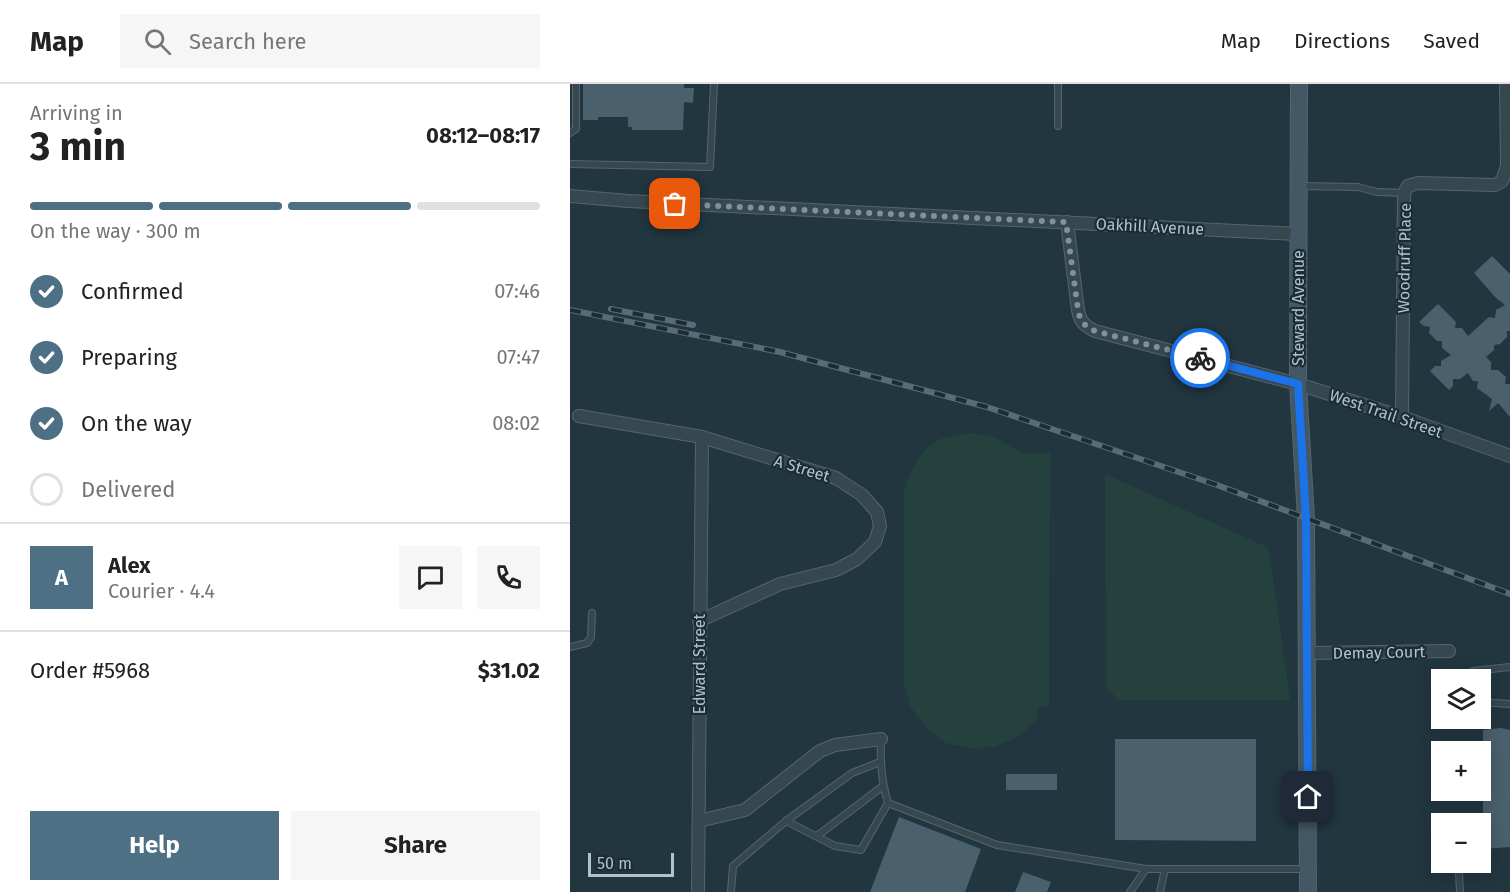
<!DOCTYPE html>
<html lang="en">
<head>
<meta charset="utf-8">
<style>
	:root { --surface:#fff; --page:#f6f6f6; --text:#222; --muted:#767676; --line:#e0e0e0; --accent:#4e7085 }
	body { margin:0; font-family:"Fira Sans",sans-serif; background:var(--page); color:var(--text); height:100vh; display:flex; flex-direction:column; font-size:22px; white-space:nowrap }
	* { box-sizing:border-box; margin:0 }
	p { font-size:20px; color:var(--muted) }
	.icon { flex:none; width:33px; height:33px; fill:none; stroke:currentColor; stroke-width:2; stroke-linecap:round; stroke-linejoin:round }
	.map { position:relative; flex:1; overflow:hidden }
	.details { display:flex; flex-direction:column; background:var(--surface); width:570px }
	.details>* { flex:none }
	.buttons { position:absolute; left:861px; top:585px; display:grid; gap:12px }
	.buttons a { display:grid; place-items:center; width:60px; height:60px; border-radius:0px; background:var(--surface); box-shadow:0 3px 15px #0003; font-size:30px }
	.scale { position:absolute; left:18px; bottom:15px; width:86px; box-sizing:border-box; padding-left:6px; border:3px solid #b2c2cb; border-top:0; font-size:16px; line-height:21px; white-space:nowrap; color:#b2c2cb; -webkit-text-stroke:4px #1b2c35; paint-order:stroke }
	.pin { position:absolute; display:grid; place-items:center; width:51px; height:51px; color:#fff; margin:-26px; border-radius:12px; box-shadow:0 3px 9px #0006 }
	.courier { position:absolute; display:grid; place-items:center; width:60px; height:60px; margin:-30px; border:4px solid #1a73e8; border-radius:50%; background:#fff; color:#222; box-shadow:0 2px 8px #0007 }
	.overview em { font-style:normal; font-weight:700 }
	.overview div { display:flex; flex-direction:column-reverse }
	.overview { display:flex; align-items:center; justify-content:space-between; height:102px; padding:0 30px }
	h1 { font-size:39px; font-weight:700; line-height:45px }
	.bar { display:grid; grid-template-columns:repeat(4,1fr); gap:9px 6px; align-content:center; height:72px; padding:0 30px }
	.bar i { height:8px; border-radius:4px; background:var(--line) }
	.bar .on { background:var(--accent) }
	.bar p { grid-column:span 4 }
	.line { display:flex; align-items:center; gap:15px; padding:0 30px; border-top:2px solid var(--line) }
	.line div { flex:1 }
	.round { display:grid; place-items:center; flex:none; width:63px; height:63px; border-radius:0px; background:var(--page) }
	ol { padding:0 30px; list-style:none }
	li { display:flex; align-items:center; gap:18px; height:66px }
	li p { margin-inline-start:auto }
	li .icon { padding:6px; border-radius:50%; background:var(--accent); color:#fff; stroke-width:4 }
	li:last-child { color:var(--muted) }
	li i { width:33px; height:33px; border:3px solid var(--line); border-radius:50% }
	.action { display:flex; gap:12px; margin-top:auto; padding:12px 30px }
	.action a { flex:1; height:69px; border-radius:0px; background:var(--accent); color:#fff; font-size:24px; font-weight:700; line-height:69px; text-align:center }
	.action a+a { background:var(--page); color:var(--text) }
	header { display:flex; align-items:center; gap:36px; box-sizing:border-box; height:84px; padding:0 30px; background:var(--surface); border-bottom:2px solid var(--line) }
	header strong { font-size:28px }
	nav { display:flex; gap:33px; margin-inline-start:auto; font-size:21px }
	.search { width:420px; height:54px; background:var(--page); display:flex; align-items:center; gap:15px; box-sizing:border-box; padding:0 21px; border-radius:0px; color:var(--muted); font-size:22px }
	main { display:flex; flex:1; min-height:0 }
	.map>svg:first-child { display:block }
	.green { fill:#24413e }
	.building { fill:#4a606c }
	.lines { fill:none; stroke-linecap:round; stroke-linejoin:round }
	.service-casing { stroke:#54656e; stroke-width:8 }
	.minor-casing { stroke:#54656e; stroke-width:14 }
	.secondary-casing { stroke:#54656e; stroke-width:18 }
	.service { stroke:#364750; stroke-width:6 }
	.minor { stroke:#364750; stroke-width:12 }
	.secondary { stroke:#445764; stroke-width:16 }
	.rail-casing { stroke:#586c78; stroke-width:6 }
	.rail { stroke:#1b2c35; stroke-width:4; stroke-dasharray:11; stroke-linecap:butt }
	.done { stroke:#80919a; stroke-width:6; stroke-dasharray:0 10.8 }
	.route { stroke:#1a73e8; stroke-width:8 }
	.labels { text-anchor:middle; stroke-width:4.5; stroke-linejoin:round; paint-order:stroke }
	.street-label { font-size:16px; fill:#b2c2cb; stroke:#1b2c35 }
</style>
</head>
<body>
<header>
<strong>Map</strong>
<div class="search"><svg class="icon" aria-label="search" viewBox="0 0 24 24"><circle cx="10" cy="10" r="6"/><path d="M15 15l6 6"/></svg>Search here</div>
<nav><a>Map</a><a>Directions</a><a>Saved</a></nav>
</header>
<main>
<section class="details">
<div class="overview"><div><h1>3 min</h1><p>Arriving in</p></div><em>08:12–08:17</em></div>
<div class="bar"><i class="on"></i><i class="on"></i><i class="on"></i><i></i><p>On the way · 300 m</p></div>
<ol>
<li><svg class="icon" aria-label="check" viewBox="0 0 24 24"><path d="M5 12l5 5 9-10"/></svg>Confirmed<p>07:46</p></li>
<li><svg class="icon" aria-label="check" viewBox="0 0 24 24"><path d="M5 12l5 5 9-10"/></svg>Preparing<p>07:47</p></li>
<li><svg class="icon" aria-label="check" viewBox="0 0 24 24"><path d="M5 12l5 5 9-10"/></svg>On the way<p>08:02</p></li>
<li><i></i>Delivered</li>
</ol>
<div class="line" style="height:108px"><b class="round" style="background:var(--accent);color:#fff">A</b><div><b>Alex</b><p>Courier · 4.4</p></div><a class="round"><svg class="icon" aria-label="chat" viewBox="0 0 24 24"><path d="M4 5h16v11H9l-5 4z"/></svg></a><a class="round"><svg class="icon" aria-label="phone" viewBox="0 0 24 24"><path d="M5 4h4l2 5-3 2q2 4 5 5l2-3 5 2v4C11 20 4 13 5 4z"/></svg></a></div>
<div class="line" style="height:78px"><div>Order #5968</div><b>$31.02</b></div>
<div class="action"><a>Help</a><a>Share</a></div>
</section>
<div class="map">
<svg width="940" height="808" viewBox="0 0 940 808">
	<rect width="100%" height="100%" fill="#223640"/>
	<g class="green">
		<path d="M403,349L426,354L453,369H480L479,623H467V635L451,651L425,663L399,664L375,659L355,643L340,622L334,599V408C339,386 350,366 371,355C379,351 394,351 403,349Z"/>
		<polygon points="535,390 699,464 720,616 549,616 536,603"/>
	</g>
	<g class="building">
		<polygon points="13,0 114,0 114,4 124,4 123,19 114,18 113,46 62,46 62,43 58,43 58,33 28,33 28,36 13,36"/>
		<polygon points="922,172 940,190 940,247 937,247 937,253 930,260 924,261 924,266 916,273 921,278 921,286 928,286 936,293 935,300 940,300 940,333 928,319 919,327 922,315 907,304 908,297 903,297 898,289 890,295 883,295 883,302 879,306 860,287 865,282 871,282 871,277 881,271 872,264 872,257 867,257 859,249 860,243 854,242 849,238 868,220 886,238 885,244 892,244 898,252 919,233 925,234 926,226 935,221 926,214 904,189"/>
		<polygon points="931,644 940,646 940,763 913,765 913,646"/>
		<polygon points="545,655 686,655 686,757 545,756"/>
		<rect x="436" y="690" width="51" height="16"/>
		<polygon points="329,733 411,765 395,808 300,808"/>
		<polygon points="453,788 481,798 477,808 445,808"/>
	</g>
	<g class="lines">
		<g class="service-casing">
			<g id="service">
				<polyline points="488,0 488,42"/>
				<polyline points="0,49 6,45 6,0"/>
				<polyline points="0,80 140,83 144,0"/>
				<polyline points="729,102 788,103 807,108 834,109"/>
				<polyline points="0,563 17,559 21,553 22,529"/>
				<polyline points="898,596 898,592 903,587 940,583"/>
				<polyline points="910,618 940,620"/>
				<path d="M311,655C310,678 311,697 318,719L427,761L576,785H737"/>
				<polyline points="216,737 265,762 291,766 318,719"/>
				<polyline points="247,752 313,702"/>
				<polyline points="884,778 889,788 890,808"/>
				<polyline points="161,808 163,782 216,737 282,689 310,678"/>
				<polyline points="560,808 576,785"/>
				<polyline points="590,808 595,785"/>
			</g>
		</g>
		<g class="minor-casing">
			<g id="minor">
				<polyline points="0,112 58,117 728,150"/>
				<path d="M497,138L508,226C510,238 515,242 525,247L728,300L832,333L940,372"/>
				<polyline points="9,332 132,353 266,394 292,411 307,428 310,442 305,458 287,475 266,486 210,500 129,537"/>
				<polyline points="832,333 834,109 838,102 848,99 925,101 932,97 937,82 936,0"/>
				<polyline points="738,569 879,567"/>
				<polyline points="129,737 175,726 250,667 265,661 311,655"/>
				<polyline points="128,808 132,353"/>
			</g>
		</g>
		<g class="secondary-casing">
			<polyline id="secondary" points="729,0 728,300 736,434 738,808"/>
		</g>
		<use href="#service" class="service"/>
		<use href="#minor" class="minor"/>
		<use href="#secondary" class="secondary"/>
		<g class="rail-casing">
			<g id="rail">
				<polyline points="41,225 123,241"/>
				<polyline points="0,226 210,268 417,323 647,401 940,510"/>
			</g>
		</g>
		<use href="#rail" class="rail"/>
	</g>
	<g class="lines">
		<path class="done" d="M105,120L496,138L508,226C510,238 515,242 525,247L630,274"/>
		<polyline class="route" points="630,274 728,300 736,434 738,713"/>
	</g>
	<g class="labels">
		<g class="street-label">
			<text transform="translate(580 142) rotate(3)" y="6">Oakhill Avenue</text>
			<text transform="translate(834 174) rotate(-89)" y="6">Woodruff Place</text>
			<text transform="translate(728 224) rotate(-90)" y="6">Steward Avenue</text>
			<text transform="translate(816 329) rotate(19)" y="6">West Trail Street</text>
			<text transform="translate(232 384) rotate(17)" y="6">A Street</text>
			<text transform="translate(809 568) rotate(-1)" y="6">Demay Court</text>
			<text transform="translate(129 580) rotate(-90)" y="6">Edward Street</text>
		</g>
	</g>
</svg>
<div class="buttons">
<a><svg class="icon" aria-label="layers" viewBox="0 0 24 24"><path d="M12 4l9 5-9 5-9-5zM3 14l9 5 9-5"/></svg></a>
<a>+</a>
<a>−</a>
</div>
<div class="scale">50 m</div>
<div class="pin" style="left:105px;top:120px;background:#ea580c"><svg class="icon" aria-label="bag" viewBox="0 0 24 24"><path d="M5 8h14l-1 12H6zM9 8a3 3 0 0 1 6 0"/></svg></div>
<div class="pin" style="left:738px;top:713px;background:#1f2937"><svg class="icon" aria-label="home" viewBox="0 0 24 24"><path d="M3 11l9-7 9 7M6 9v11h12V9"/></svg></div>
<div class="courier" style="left:630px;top:274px"><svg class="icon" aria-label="bike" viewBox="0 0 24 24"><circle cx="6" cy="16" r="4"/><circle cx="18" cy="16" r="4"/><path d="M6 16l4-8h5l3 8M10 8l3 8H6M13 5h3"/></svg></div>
</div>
</main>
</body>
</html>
